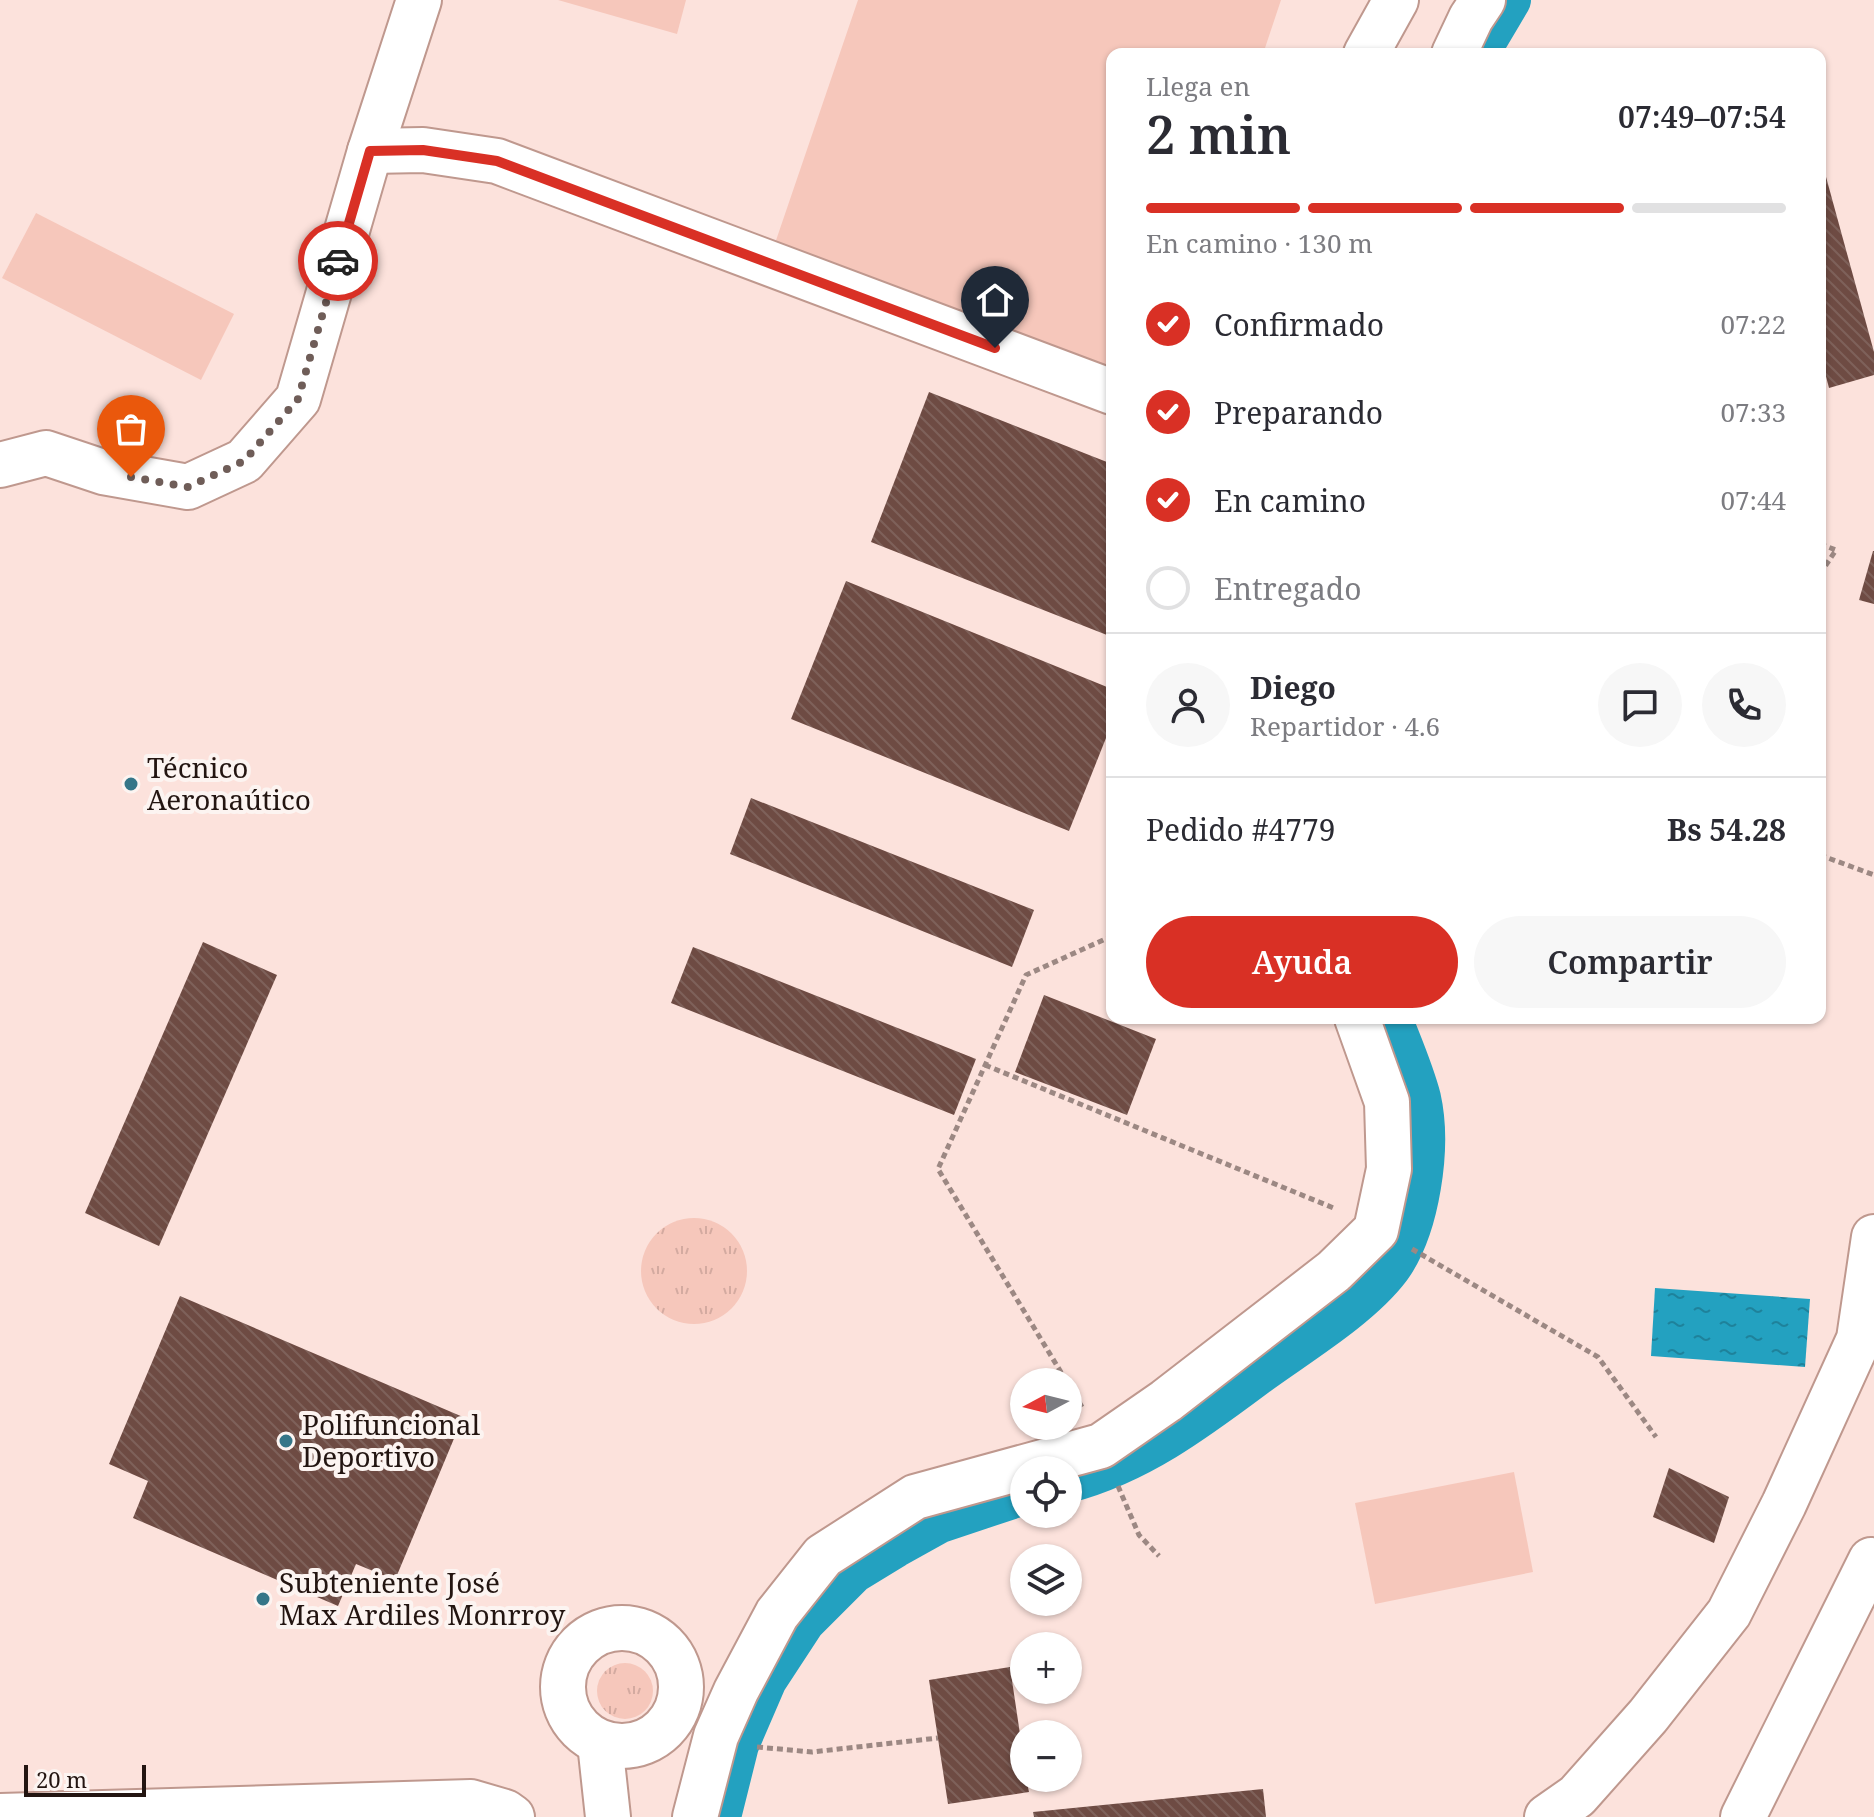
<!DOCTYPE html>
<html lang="es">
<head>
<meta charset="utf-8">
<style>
	:root { --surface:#fff; --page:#f7f7f7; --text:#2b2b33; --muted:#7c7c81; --line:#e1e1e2; --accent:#d93025 }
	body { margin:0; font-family:"Noto Serif",serif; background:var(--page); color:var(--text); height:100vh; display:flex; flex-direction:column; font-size:30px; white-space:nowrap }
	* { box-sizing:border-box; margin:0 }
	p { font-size:26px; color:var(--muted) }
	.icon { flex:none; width:44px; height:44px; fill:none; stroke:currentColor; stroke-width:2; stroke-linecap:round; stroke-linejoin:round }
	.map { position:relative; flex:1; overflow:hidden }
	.side { position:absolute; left:1106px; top:48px; width:720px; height:976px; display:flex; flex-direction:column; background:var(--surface); border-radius:16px; box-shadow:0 2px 6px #0004 }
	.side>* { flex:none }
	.needle { width:52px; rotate:263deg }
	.controls { position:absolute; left:1010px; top:1368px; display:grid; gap:16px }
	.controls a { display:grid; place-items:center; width:72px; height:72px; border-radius:50%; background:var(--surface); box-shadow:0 2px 6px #0004; font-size:40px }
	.scale { position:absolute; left:24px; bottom:20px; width:122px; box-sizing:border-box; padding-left:8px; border:4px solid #231511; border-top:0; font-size:22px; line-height:28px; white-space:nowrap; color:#231511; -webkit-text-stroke:6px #fcf4f1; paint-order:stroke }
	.pin { position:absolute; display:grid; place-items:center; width:68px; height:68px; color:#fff; margin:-82px -34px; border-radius:50% 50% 50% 0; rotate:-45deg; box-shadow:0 0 8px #0007 }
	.pin .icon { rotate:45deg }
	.courier { position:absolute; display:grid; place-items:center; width:80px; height:80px; margin:-40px; border:6px solid #d93025; border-radius:50%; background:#fff; color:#222; box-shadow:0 2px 10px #0007 }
	.summary em { font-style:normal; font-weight:600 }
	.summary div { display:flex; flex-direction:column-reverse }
	.summary { display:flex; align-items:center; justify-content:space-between; height:136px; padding:0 40px }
	h1 { font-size:52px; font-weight:600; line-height:60px }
	.bar { display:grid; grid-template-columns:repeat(4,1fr); gap:12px 8px; align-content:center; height:96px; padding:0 40px }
	.bar i { height:10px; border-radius:6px; background:var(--line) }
	.bar .selected { background:var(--accent) }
	.bar p { grid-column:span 4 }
	.line { display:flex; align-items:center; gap:20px; padding:0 40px; border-top:2px solid var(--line) }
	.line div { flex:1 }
	.round { display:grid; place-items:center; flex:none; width:84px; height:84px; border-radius:42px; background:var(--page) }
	ol { padding:0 40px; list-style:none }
	li { display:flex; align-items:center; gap:24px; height:88px }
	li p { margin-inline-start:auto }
	li .icon { padding:8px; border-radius:50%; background:var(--accent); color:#fff; stroke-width:4 }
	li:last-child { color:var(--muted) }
	li i { width:44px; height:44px; border:4px solid var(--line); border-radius:50% }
	.primary-button { display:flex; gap:16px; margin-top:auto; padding:16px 40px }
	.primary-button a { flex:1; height:92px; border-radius:48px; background:var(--accent); color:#fff; font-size:32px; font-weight:600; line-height:92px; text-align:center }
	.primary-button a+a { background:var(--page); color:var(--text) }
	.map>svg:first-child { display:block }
	.grass { fill:url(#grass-tufts) }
	.pitch { fill:#f6c7bb }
	.water { fill:url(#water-ripples) }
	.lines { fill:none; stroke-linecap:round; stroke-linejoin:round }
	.canal { stroke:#23a1c0; stroke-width:42 }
	.building { fill:url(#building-back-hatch) }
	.minor-casing { stroke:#bf988e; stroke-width:48 }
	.major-casing { stroke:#bf988e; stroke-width:48 }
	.path { stroke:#9c8883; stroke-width:5; stroke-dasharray:6 4; stroke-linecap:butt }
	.minor { stroke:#fff; stroke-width:44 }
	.major { stroke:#fff; stroke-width:44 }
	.done { stroke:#6f5d58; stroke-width:8; stroke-dasharray:0 14.4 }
	.route { stroke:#d93025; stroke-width:10 }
	.poi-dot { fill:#357688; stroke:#fcf4f1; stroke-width:3 }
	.labels { text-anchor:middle; stroke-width:8; stroke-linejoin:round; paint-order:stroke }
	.poi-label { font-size:28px; fill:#231511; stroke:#fcf4f1; text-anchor:start }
</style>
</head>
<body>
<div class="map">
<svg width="1874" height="1817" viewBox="0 0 1874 1817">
	<defs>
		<pattern id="grass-tufts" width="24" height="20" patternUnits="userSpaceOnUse" patternTransform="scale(2)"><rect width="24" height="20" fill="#f6c7bb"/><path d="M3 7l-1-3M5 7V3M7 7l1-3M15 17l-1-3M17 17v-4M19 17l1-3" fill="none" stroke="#d3aaa0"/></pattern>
		<pattern id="water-ripples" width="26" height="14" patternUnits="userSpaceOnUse" patternTransform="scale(2)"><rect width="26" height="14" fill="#23a1c0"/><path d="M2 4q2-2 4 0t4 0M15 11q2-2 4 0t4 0" fill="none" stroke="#1e829b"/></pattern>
		<pattern id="building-back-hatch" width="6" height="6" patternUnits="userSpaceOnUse" patternTransform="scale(2)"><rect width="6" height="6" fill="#6e4b43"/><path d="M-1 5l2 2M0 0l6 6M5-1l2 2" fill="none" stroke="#7e615a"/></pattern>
	</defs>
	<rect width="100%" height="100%" fill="#fce2dc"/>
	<g class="grass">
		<circle cx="694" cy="1271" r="53"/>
		<circle cx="625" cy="1691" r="28"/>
	</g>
	<g class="pitch">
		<polygon points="558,0 686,0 677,34"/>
		<polygon points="858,0 1281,0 1263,54 1112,54 1112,376 770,258"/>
		<polygon points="36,213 234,314 201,380 2,278"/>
		<polygon points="1514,1472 1533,1572 1375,1604 1355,1503"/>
	</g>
	<polygon class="water" points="1655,1288 1810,1299 1805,1367 1651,1356"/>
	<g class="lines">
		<g class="canal">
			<polyline points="1478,54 1510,0"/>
			<path d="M1068,1482C1140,1463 1198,1419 1257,1375C1298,1345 1360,1308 1390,1268C1419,1228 1431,1147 1420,1098C1413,1071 1401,1044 1391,1018"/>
			<polyline points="720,1817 738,1745 766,1680 804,1622 854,1572 895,1547 940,1522 1024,1494"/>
		</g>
	</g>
	<g class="building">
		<polygon points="1820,155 1874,352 1874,375 1829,388 1820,353"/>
		<polygon points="929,392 1112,464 1112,637 871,542"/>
		<polygon points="1873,551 1874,551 1874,604 1859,600"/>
		<polygon points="846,581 1112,689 1112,723 1069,831 791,719"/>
		<polygon points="751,798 1034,910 1012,967 730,854"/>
		<polygon points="203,942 277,975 159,1246 85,1213"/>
		<polygon points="693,947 976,1059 954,1115 671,1003"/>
		<polygon points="1044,995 1156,1039 1127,1115 1015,1072"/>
		<polygon points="180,1296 463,1417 395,1580 356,1564 338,1606 133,1518 148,1481 109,1464"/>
		<polygon points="1669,1468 1729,1497 1714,1543 1653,1517"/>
		<polygon points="1010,1667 1024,1761 1024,1778 1026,1778 1029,1792 948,1804 929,1680"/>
		<polygon points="1263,1789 1266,1817 1034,1817 1033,1812"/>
	</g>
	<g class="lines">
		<g class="minor-casing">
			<g id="minor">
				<polyline points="1366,54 1396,0"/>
				<polyline points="1454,54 1471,18 1483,0"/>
				<polyline points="370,151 423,150 497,161 1112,392"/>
				<polyline points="0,465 46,453 103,472 188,487 244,461 298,399 370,151 419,0"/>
				<circle cx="622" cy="1687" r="59"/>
				<polyline points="600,1743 608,1817"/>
				<polyline points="695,1817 716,1736 736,1691 777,1614 823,1556 915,1497 1101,1446 1166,1401 1334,1271 1376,1230 1389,1169 1387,1102 1357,1018"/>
				<polyline points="1547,1817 1577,1796 1648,1716 1729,1613 1784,1504 1859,1339 1874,1237"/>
				<polyline points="1743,1817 1871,1560"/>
			</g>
		</g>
		<g class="major-casing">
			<polyline id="major" points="0,1816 471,1802 505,1812 512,1817"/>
		</g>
		<g class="path">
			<polyline points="1820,544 1836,550 1820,574"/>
			<polyline points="1820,855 1874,875"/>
			<polyline points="985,1065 1336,1209"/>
			<polyline points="1412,1249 1598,1357 1656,1437"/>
			<polyline points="1082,1407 938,1169 1026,975 1112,936"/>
			<polyline points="1118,1486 1139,1535 1159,1556"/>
			<polyline points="757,1747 812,1752 938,1738"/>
		</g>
		<use href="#minor" class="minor"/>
		<use href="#major" class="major"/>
	</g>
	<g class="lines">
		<polyline class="done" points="131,477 188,487 244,461 298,399 338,261"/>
		<polyline class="route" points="338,261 370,151 423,150 497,161 995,348"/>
	</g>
	<g class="poi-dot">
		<circle cx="131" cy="784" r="8"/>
		<circle cx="286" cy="1441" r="8"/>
		<circle cx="263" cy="1599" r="8"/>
	</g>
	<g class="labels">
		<g class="poi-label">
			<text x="147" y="778">Técnico<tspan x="147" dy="32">Aeronaútico</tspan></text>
			<text x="302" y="1435">Polifuncional<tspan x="302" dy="32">Deportivo</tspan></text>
			<text x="279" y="1593">Subteniente José<tspan x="279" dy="32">Max Ardiles Monrroy</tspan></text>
		</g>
	</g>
</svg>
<div class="controls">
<a><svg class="needle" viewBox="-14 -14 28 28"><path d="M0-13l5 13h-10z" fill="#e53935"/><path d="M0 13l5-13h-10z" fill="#7c7c81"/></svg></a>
<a><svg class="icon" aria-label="locate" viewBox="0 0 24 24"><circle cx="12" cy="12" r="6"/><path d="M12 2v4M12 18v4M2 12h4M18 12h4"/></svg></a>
<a><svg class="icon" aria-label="layers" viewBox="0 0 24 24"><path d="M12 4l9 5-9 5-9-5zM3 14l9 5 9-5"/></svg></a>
<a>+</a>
<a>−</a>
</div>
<div class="scale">20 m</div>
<div class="pin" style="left:131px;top:477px;background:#ea580c"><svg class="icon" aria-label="bag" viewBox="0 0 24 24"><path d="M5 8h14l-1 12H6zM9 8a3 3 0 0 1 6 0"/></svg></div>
<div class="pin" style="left:995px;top:348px;background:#1f2937"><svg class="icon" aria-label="home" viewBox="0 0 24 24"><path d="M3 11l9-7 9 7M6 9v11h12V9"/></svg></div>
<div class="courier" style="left:338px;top:261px"><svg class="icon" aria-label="car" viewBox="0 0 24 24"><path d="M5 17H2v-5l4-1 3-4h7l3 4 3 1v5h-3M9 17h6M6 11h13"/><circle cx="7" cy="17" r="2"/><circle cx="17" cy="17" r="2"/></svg></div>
<section class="side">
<div class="summary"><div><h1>2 min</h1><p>Llega en</p></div><em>07:49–07:54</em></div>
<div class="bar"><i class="selected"></i><i class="selected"></i><i class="selected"></i><i></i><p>En camino · 130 m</p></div>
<ol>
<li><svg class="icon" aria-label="check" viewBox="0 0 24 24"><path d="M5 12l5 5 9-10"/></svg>Confirmado<p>07:22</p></li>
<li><svg class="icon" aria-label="check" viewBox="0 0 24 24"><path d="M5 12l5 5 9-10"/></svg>Preparando<p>07:33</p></li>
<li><svg class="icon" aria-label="check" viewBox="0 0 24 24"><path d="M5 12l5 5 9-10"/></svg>En camino<p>07:44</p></li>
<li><i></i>Entregado</li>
</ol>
<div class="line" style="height:144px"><a class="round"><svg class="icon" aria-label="person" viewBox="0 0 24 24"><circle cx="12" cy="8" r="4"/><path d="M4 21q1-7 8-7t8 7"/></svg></a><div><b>Diego</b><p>Repartidor · 4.6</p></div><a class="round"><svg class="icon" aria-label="chat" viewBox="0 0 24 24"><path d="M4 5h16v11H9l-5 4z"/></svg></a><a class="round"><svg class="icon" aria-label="phone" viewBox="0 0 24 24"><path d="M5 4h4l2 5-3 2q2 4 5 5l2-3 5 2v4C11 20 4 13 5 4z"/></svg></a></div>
<div class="line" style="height:104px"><div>Pedido #4779</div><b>Bs 54.28</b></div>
<div class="primary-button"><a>Ayuda</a><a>Compartir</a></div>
</section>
</div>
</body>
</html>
